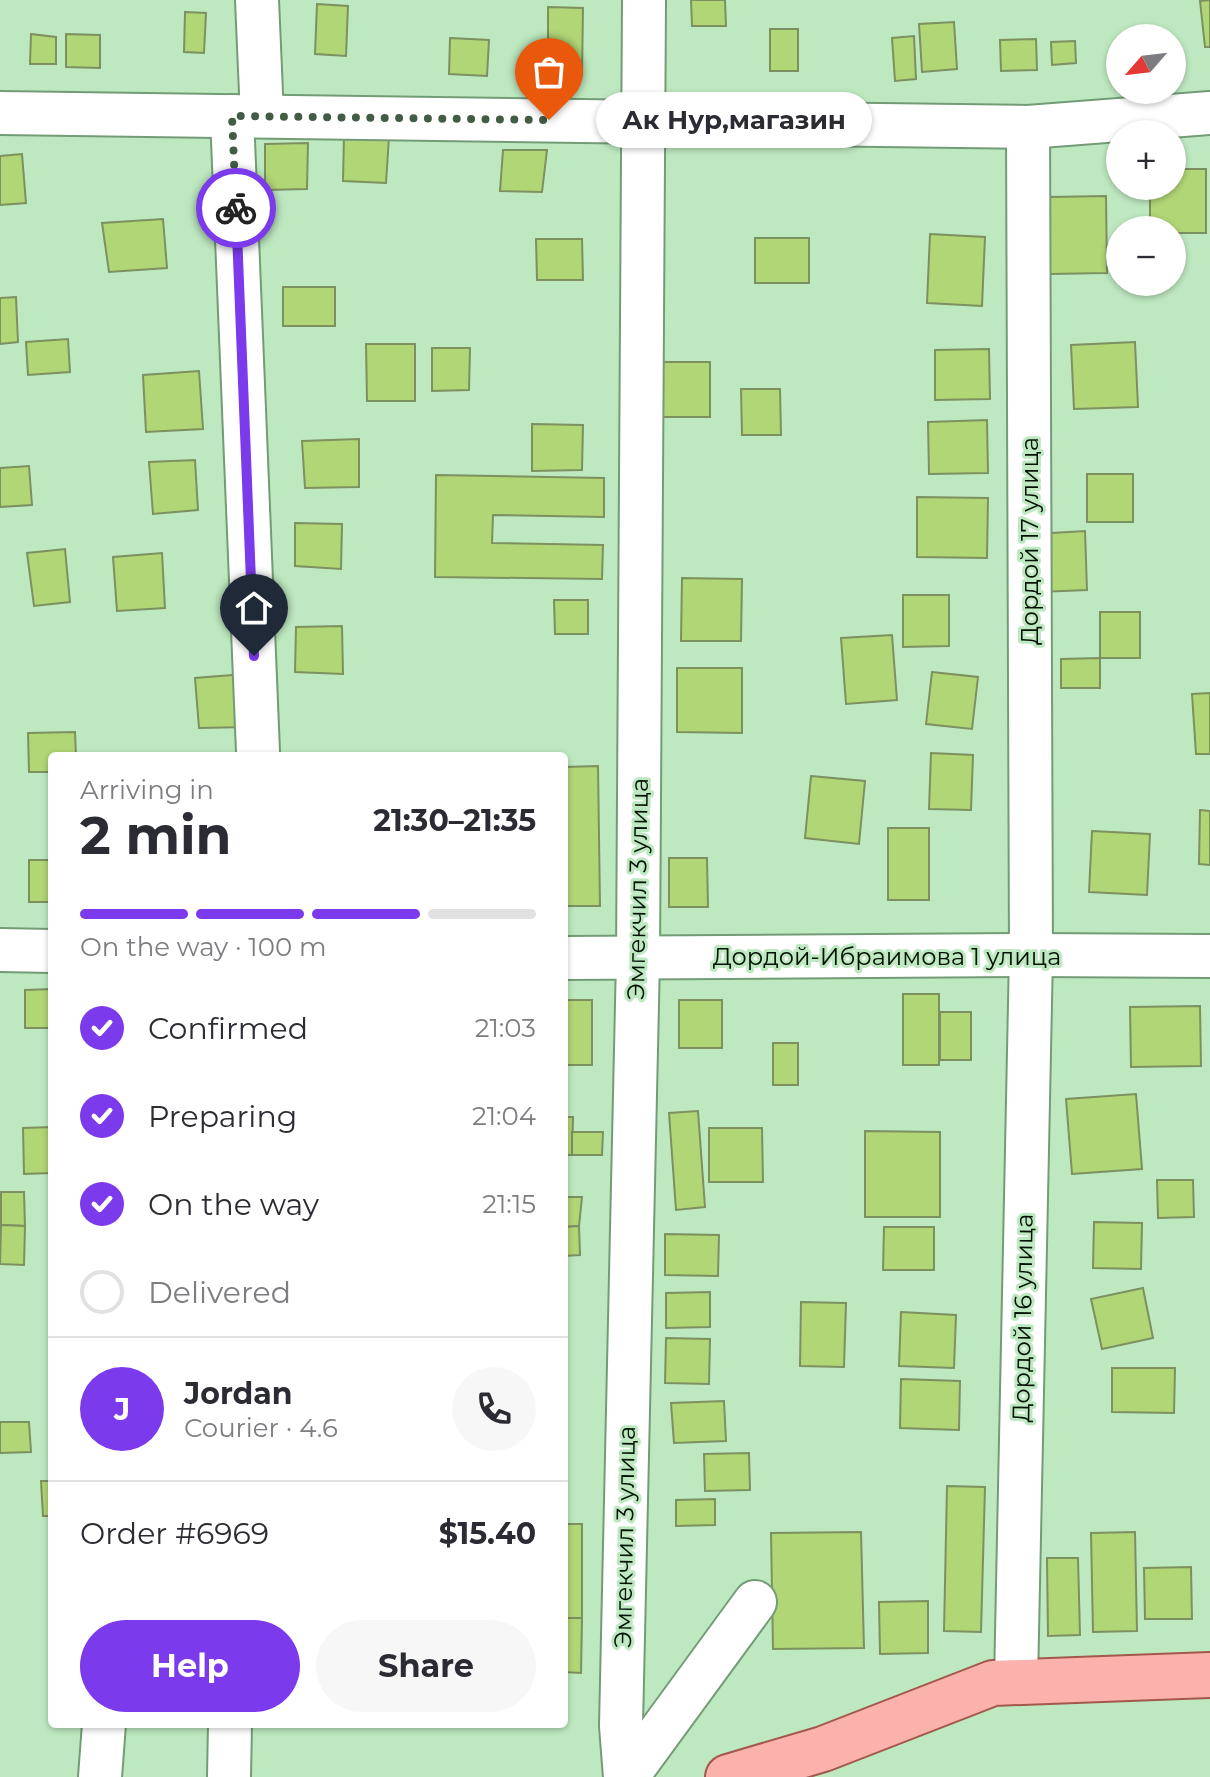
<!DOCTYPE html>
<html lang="en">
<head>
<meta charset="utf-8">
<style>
	:root { --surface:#fff; --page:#f7f7f7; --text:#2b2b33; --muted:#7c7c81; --line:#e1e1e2; --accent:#7c3aed }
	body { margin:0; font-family:Montserrat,sans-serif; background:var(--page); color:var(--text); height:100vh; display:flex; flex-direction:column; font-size:30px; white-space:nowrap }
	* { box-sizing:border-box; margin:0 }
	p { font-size:26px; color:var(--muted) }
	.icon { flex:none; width:44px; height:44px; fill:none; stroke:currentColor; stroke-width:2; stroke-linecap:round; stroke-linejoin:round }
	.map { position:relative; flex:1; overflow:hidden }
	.panel { position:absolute; left:48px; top:752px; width:520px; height:976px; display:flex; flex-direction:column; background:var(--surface); border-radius:8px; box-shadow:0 2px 6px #0004 }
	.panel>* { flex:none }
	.needle { width:52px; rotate:242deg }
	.controls { position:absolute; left:1106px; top:24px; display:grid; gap:16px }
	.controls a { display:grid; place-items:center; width:80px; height:80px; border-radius:50%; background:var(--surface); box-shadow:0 2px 6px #0004; font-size:40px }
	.pin { position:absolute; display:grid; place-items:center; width:68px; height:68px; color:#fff; margin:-82px -34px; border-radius:50% 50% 50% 0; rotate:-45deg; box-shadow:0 0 8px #0007 }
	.pin .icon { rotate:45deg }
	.courier { position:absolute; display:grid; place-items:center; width:80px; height:80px; margin:-40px; border:6px solid #7c3aed; border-radius:50%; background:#fff; color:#222; box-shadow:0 2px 10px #0007 }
	.bubble { position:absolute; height:56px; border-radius:28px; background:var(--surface); box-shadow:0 2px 6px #0004; font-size:26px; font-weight:700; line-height:56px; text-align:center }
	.summary em { font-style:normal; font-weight:700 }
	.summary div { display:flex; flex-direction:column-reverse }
	.summary { display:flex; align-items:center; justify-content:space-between; height:136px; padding:0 32px }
	h1 { font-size:52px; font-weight:700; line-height:60px }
	.bar { display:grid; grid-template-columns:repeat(4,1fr); gap:12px 8px; align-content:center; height:96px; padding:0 32px }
	.bar i { height:10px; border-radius:6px; background:var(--line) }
	.bar .on { background:var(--accent) }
	.bar p { grid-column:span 4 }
	.line { display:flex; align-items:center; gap:20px; padding:0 32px; border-top:2px solid var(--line) }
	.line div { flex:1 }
	.round { display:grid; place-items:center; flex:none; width:84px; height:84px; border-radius:42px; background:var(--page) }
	ol { padding:0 32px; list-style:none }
	li { display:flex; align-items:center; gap:24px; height:88px }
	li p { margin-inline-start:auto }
	li .icon { padding:8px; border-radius:50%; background:var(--accent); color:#fff; stroke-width:4 }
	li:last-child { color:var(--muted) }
	li i { width:44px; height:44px; border:4px solid var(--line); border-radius:50% }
	.button { display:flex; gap:16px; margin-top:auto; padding:16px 32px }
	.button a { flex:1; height:92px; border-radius:48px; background:var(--accent); color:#fff; font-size:32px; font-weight:700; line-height:92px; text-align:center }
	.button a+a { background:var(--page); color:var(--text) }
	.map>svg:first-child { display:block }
	.building { fill:#b1d675; stroke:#7d9060; stroke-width:2 }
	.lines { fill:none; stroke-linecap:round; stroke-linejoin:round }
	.minor-casing { stroke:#739c76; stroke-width:46 }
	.major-casing { stroke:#a2584d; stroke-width:48 }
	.minor { stroke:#fff; stroke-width:42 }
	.major { stroke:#fbb2ac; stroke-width:44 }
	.done { stroke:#445c46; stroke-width:8; stroke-dasharray:0 14.4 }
	.route { stroke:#7c3aed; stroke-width:10 }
	.labels { text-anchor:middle; stroke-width:6; stroke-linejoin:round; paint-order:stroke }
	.street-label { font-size:24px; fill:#031004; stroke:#bee9c0 }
</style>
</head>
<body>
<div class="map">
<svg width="1210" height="1777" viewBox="0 0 1210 1777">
	<rect width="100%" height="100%" fill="#bee9c0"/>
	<g class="building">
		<polygon points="691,0 725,0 726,26 692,26"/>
		<polygon points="1210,0 1210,47 1205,47 1200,1"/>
		<polygon points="317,4 348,6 346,56 315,54"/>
		<polygon points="548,7 583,8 582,75 548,75"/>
		<polygon points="185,12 206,13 204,53 184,52"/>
		<polygon points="954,22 957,69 922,72 919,24"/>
		<rect x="770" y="29" width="28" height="42"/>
		<polygon points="31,34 56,37 56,64 30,64"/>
		<polygon points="66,34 100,35 100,68 66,67"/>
		<polygon points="914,36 916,79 895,81 892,38"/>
		<polygon points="450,38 489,40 487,76 449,74"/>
		<polygon points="1036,39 1037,70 1001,71 1000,40"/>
		<polygon points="1075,41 1076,63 1052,65 1051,42"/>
		<polygon points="344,135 389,137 386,183 343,181"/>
		<polygon points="308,143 307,189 265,190 265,144"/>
		<polygon points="503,150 547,150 542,192 500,191"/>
		<polygon points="22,154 26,203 0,205 0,156"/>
		<polygon points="1172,169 1206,169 1206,233 1172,233 1172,230 1150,230 1150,186 1172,186"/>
		<polygon points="1106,196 1107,273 1050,274 1049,197"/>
		<polygon points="163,219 167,268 109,272 102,223"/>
		<polygon points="930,234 985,237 982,306 927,303"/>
		<rect x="755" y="238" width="54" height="45"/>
		<polygon points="536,239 582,239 583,280 537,280"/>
		<rect x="283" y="287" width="52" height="39"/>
		<polygon points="16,297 18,342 0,344 0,298"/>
		<polygon points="68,339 70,372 28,375 26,342"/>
		<polygon points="1135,342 1138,407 1074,409 1071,345"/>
		<polygon points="366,344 415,344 415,401 367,401"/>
		<polygon points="432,348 470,348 469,390 432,391"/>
		<polygon points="989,349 990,399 935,400 935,350"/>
		<rect x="661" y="362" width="49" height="55"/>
		<polygon points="199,371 203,429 146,432 143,375"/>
		<polygon points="741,389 780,389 781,435 742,435"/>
		<polygon points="987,420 988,473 929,474 928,422"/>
		<polygon points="532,424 583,425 582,470 532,471"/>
		<polygon points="359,439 359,487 305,488 302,441"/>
		<polygon points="195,460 198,510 153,514 149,462"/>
		<polygon points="29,466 32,505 0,507 0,468"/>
		<rect x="1087" y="474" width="46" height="48"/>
		<polygon points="436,475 604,478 604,517 493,515 492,543 603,545 602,579 435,577"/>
		<polygon points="917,497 988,498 987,558 917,557"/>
		<polygon points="295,523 342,524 341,569 295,566"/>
		<polygon points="1085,531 1087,590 1038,592 1035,534"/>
		<polygon points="65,549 70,602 34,606 27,553"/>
		<polygon points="162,553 165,608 117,611 113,557"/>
		<polygon points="682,578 742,579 741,641 681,641"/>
		<polygon points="903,595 949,595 949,646 903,647"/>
		<polygon points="554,600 588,600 588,634 555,634"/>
		<rect x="1100" y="612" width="40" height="46"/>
		<polygon points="342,626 343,674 295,672 296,627"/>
		<polygon points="892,635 897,700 846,704 841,638"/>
		<polygon points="1100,658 1100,688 1061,688 1061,659"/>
		<polygon points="677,668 742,668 742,733 677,732"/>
		<polygon points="932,672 978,677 972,729 926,724"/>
		<polygon points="245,674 248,727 199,728 195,678"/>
		<polygon points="1210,693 1210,754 1196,754 1192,694"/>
		<polygon points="75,732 76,756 52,756 52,772 29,772 28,733"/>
		<polygon points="931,753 973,755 971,810 929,809"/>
		<polygon points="598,766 600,906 564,906 564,767"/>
		<polygon points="811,776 865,781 859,844 805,838"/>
		<polygon points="1200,810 1210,811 1210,865 1199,864"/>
		<rect x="888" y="828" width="41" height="72"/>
		<polygon points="1092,831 1150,834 1147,895 1089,892"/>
		<polygon points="669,858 707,858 708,907 669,907"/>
		<rect x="29" y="860" width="23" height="42"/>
		<polygon points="52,989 52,1028 25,1028 25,990"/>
		<rect x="903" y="994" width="36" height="71"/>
		<rect x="564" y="1000" width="28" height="65"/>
		<rect x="679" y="1000" width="43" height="48"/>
		<polygon points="1200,1006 1201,1066 1131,1067 1130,1007"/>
		<rect x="940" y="1012" width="31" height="48"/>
		<rect x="773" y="1043" width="25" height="42"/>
		<polygon points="1136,1094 1142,1169 1072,1174 1066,1099"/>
		<polygon points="698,1111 705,1207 676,1210 669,1113"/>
		<polygon points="564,1117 573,1117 572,1155 564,1155"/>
		<polygon points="52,1127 52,1173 24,1174 23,1128"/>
		<polygon points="709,1128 762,1128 763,1182 709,1182"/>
		<polygon points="865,1131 940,1132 940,1217 865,1217"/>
		<polygon points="572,1132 603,1132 602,1155 572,1155"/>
		<polygon points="1157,1180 1193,1180 1194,1217 1158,1218"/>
		<polygon points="1,1192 24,1192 25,1226 1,1225"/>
		<polygon points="564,1197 582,1197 579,1226 564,1227"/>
		<polygon points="1094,1222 1142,1223 1141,1269 1093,1268"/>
		<polygon points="1,1225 25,1226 24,1265 0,1264"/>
		<polygon points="579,1226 580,1255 564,1256 564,1227"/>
		<polygon points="884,1227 934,1227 934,1270 883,1270"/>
		<polygon points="665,1234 719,1235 718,1276 665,1275"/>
		<polygon points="1143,1288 1153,1338 1102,1349 1091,1299"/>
		<polygon points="710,1292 710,1327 666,1328 666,1293"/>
		<polygon points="801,1302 846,1303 844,1367 800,1366"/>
		<polygon points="901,1312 956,1315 954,1368 899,1366"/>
		<polygon points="666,1338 710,1339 709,1384 665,1383"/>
		<polygon points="1112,1368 1175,1368 1174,1413 1112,1412"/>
		<polygon points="901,1379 960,1381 959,1430 900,1428"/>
		<polygon points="724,1401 726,1441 674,1443 671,1403"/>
		<polygon points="0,1422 29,1422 31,1452 0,1453"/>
		<polygon points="749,1453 750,1490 705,1491 704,1454"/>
		<polygon points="41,1481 52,1481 52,1516 43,1516"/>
		<polygon points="947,1486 985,1487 981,1632 944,1631"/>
		<polygon points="715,1499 715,1525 676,1526 676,1500"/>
		<rect x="564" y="1524" width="18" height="94"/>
		<polygon points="861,1532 864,1648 773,1649 771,1533"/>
		<polygon points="1135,1532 1137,1631 1093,1632 1091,1533"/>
		<polygon points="1047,1558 1078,1558 1080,1635 1048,1636"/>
		<polygon points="1191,1567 1192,1619 1145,1619 1144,1568"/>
		<polygon points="928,1601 928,1653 880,1654 879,1602"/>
		<polygon points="564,1618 582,1618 581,1673 564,1672"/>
	</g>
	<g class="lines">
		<g class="minor-casing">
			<g id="minor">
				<polyline points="257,0 262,116"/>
				<polyline points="0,113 1028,127 1210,113"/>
				<polyline points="232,116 258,752"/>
				<polyline points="0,950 52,951"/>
				<polyline points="564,958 1031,955 1210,956"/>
				<polyline points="1016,1682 1031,955 1028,127"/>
				<polyline points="100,1777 104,1724"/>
				<polyline points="229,1777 230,1724"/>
				<polyline points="625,1777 621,1726 638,959 644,0"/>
				<polyline points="627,1777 755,1602"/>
			</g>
		</g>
		<g class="major-casing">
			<polyline id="major" points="728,1777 823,1749 993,1683 1210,1675"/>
		</g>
		<use href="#minor" class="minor"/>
		<use href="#major" class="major"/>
	</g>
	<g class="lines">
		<polyline class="done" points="236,208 232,116 549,120"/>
		<polyline class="route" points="236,208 254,656"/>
	</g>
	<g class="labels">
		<g class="street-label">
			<text transform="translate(1030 541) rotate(-90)" y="8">Дордой 17 улица</text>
			<text transform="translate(638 889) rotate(-89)" y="8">Эмгекчил 3 улица</text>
			<text x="887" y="965">Дордой-Ибраимова 1 улица</text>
			<text transform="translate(1023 1318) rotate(-89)" y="8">Дордой 16 улица</text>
			<text transform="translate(625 1537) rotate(-89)" y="8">Эмгекчил 3 улица</text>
		</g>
	</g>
</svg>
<div class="controls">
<a><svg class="needle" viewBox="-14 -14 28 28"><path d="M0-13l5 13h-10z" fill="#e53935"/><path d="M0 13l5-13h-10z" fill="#7c7c81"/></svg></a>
<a>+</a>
<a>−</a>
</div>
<div class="pin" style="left:549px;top:120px;background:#ea580c"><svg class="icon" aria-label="bag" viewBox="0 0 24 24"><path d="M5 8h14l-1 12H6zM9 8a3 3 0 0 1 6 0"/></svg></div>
<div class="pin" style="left:254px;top:656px;background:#1f2937"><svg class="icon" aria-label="home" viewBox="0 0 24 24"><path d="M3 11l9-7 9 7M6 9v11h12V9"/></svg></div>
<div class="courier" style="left:236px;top:208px"><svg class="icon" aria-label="bike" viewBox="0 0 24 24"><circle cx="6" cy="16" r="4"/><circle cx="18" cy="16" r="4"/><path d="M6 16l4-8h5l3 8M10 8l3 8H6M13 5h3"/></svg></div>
<div class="bubble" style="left:596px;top:92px;width:276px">Ак Нур,магазин</div>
<section class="panel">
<div class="summary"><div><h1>2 min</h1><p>Arriving in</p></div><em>21:30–21:35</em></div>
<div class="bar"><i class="on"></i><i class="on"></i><i class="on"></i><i></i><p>On the way · 100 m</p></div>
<ol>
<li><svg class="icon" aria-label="check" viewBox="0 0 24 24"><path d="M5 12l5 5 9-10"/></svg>Confirmed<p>21:03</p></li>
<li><svg class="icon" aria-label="check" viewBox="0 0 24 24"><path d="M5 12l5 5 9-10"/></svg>Preparing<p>21:04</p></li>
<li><svg class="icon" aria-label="check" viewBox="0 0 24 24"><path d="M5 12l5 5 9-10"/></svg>On the way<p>21:15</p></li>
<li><i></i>Delivered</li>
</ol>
<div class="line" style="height:144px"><b class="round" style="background:var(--accent);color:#fff">J</b><div><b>Jordan</b><p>Courier · 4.6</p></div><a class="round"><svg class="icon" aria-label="phone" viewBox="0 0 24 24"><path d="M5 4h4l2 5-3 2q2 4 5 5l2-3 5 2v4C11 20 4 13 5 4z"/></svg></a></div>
<div class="line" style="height:104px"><div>Order #6969</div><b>$15.40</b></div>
<div class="button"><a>Help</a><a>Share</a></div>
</section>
</div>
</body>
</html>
